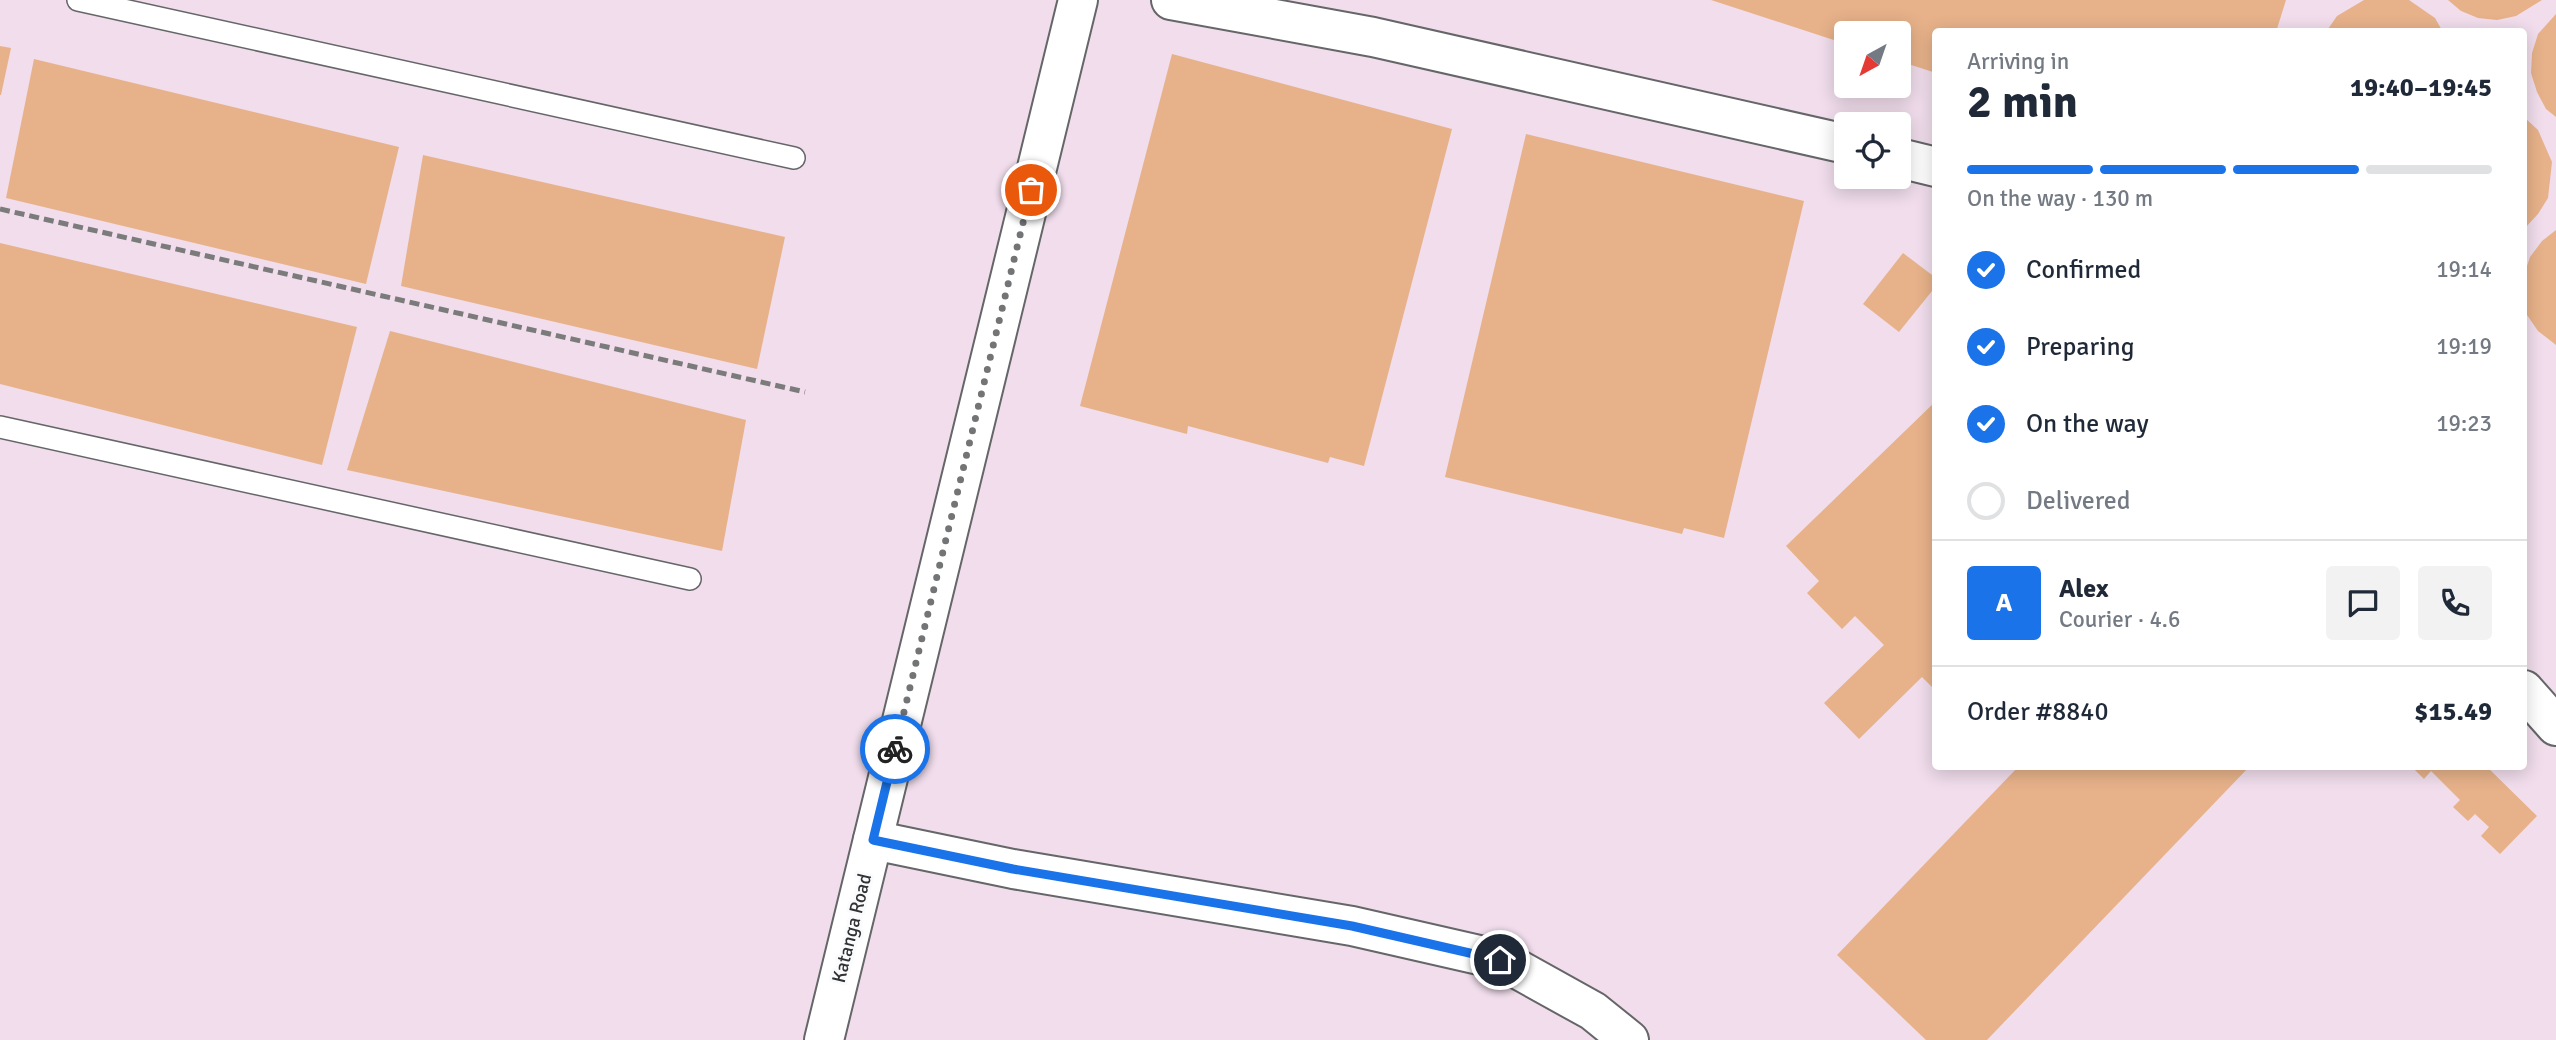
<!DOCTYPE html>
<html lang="en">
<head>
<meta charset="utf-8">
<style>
	:root { --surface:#fff; --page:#f2f2f3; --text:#1f2937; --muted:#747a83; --line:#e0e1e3; --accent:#1a73e8 }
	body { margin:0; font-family:Signika,sans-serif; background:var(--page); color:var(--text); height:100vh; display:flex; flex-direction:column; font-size:26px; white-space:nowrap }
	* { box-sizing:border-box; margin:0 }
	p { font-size:23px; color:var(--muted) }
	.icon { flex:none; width:38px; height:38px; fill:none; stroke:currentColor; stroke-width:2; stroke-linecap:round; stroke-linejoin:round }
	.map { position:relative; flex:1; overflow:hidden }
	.drawer { position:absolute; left:1932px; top:28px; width:595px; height:742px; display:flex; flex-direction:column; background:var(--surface); border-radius:7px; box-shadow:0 4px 18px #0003 }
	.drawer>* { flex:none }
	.needle { width:46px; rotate:220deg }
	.controls { position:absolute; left:1834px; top:21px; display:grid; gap:14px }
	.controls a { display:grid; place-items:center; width:77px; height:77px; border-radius:7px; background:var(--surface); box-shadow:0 4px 18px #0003; font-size:35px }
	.pin { position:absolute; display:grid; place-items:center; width:60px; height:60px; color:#fff; margin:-30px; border:4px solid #fff; border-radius:50%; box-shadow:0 2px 7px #0007 }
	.courier { position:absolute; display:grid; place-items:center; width:70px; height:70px; margin:-35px; border:5px solid #1a73e8; border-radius:50%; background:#fff; color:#222; box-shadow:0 2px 9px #0007 }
	.headline em { font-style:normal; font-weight:700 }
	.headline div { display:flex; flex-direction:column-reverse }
	.headline { display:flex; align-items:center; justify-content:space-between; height:119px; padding:0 35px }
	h1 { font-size:46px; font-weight:700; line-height:52px }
	.bar { display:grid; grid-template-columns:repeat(4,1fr); gap:10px 7px; align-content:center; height:84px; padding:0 35px }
	.bar i { height:9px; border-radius:5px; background:var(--line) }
	.bar .on { background:var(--accent) }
	.bar p { grid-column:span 4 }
	.line { display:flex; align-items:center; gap:18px; padding:0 35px; border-top:2px solid var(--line) }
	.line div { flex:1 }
	.round { display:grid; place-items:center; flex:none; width:74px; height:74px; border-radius:7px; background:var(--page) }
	ol { padding:0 35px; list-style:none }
	li { display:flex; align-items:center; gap:21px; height:77px }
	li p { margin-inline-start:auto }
	li .icon { padding:7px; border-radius:50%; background:var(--accent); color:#fff; stroke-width:4 }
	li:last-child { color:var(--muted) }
	li i { width:38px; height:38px; border:4px solid var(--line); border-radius:50% }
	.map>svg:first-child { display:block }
	.industrial { fill:#f1ddec; fill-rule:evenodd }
	.building { fill:#e7b28a }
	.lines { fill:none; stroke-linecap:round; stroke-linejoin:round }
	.service-casing { stroke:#656668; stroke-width:24 }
	.minor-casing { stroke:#656668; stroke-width:42 }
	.tertiary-casing { stroke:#656668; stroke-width:42 }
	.service { stroke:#fff; stroke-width:21 }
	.minor { stroke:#fff; stroke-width:38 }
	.tertiary { stroke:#fff; stroke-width:38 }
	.rail { stroke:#7b7b7c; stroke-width:5; stroke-dasharray:10 5; stroke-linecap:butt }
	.done { stroke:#737475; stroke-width:7; stroke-dasharray:0 12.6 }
	.route { stroke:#1a73e8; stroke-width:9 }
	.labels { text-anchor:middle; stroke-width:6; stroke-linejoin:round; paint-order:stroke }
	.street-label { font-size:19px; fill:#323233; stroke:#fafbfd }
</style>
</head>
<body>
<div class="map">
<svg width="2556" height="1040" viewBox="0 0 2556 1040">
	<rect width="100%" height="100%" fill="#edeeef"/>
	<path class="industrial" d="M0,0H2556V1040H0ZM1936,32H2524V766H1936ZM1846,33H1899V86H1846ZM1846,124H1899V177H1846Z"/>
	<g class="building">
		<polygon points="1711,0 2286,0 2276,32 1936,32 1936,73 1899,61 1899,33 1846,33 1846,44"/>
		<polygon points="2364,0 2409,0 2435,18 2443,32 2326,32 2337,16"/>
		<polygon points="2448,0 2542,0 2516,16 2497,20 2478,18 2461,11"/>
		<polygon points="2556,14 2556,117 2546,109 2537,92 2531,73 2532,53 2538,34"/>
		<polygon points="0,46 11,48 1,95 0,95"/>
		<polygon points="1172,54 1452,129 1364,466 1330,457 1328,463 1188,426 1187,434 1080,406"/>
		<polygon points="34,59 399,147 366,284 6,198"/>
		<polygon points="2524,117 2538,130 2552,162 2548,198 2538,214 2524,229"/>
		<polygon points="1526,134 1804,201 1724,538 1684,528 1682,534 1445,477"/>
		<polygon points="423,155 785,237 757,369 401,286"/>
		<polygon points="2556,230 2556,345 2538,331 2527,315 2524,301 2524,275 2530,257 2542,241"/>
		<polygon points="0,243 357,327 322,465 0,384"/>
		<polygon points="1903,253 1936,278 1936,286 1899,332 1863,304"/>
		<polygon points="390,331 746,420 722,551 347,470"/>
		<polygon points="1936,401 1936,691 1922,677 1859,739 1824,703 1884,645 1855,616 1842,629 1807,593 1819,581 1786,546"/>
		<polygon points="2019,766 2250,766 1987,1040 1926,1040 1837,955"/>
		<polygon points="2411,766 2486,766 2537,816 2500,854 2481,836 2489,827 2475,814 2468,821 2453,807 2460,800 2431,771 2424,779"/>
	</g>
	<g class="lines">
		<g class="service-casing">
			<g id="service">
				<polyline points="78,0 794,158"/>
				<polyline points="0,427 690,579"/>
			</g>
		</g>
		<g class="minor-casing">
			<g id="minor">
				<polyline points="1171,0 1373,37 1846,144"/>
				<polyline points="1899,158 1936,167"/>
				<polyline points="2524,690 2556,726"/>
				<polyline points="873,840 1013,869 1352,926 1501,960 1593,1011 1629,1040"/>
			</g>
		</g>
		<g class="tertiary-casing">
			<polyline id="tertiary" points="824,1040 1078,0"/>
		</g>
		<use href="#service" class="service"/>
		<use href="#minor" class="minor"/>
		<use href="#tertiary" class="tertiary"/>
		<polyline class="rail" points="0,209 805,392"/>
	</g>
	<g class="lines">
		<polyline class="done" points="895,749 1031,190"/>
		<polyline class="route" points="895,749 873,840 1013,869 1352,926 1500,960"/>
	</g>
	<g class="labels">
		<g class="street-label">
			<text transform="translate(851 928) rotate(-76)" y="7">Katanga Road</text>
		</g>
	</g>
</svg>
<div class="controls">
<a><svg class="needle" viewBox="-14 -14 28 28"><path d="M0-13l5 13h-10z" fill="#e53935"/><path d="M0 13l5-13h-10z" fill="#747a83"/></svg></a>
<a><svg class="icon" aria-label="locate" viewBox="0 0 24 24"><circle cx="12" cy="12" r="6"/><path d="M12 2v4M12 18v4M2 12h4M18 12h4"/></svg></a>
</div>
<div class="pin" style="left:1031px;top:190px;background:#ea580c"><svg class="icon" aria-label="bag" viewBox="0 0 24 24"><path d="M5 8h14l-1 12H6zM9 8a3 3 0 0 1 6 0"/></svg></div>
<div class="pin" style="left:1500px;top:960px;background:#1f2937"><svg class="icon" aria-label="home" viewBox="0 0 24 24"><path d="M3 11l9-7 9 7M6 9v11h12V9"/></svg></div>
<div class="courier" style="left:895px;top:749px"><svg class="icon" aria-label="bike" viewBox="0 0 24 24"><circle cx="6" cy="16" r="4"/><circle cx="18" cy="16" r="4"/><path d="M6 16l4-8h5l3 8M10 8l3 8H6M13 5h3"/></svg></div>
<section class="drawer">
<div class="headline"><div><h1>2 min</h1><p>Arriving in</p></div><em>19:40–19:45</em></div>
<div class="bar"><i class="on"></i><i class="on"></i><i class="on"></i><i></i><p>On the way · 130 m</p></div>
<ol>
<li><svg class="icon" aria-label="check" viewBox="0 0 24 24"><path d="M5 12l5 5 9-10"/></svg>Confirmed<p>19:14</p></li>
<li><svg class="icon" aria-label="check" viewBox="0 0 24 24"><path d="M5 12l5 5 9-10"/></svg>Preparing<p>19:19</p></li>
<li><svg class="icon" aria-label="check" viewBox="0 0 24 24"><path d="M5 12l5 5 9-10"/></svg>On the way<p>19:23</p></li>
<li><i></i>Delivered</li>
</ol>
<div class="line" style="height:126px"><b class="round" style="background:var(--accent);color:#fff">A</b><div><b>Alex</b><p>Courier · 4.6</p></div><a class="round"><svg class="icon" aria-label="chat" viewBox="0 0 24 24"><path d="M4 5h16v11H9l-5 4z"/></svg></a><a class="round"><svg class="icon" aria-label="phone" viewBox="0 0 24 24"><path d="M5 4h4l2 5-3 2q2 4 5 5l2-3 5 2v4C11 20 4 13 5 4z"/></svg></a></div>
<div class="line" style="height:91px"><div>Order #8840</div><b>$15.49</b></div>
</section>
</div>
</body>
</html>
